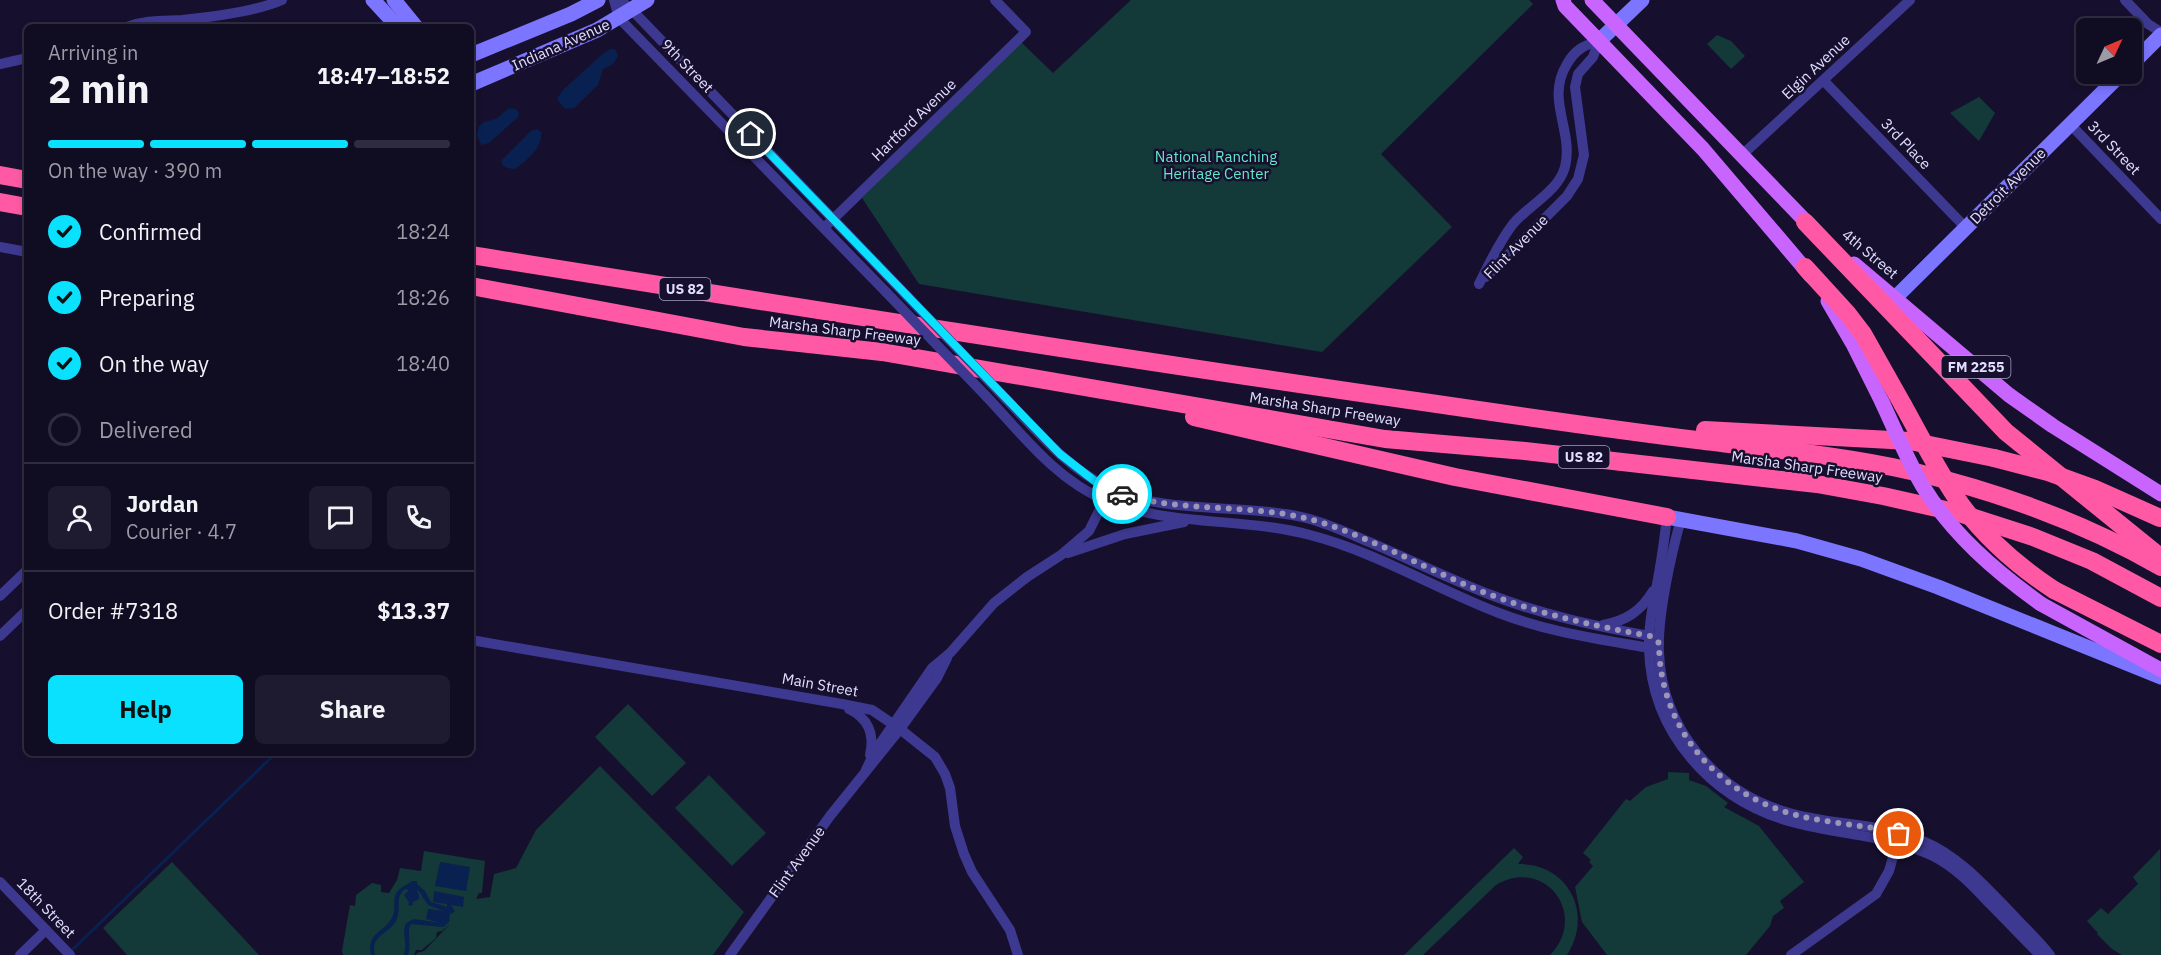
<!DOCTYPE html>
<html lang="en">
<head>
<meta charset="utf-8">
<style>
	:root { --surface:#100c22; --page:#1e1a2f; --text:#f1f3f6; --muted:#9c9ba5; --line:#302c40; --accent:#0ae1ff }
	body { margin:0; font-family:"IBM Plex Sans",sans-serif; background:var(--page); color:var(--text); height:100vh; display:flex; flex-direction:column; font-size:22px; white-space:nowrap }
	* { box-sizing:border-box; margin:0 }
	p { font-size:20px; color:var(--muted) }
	.icon { flex:none; width:33px; height:33px; fill:none; stroke:currentColor; stroke-width:2; stroke-linecap:round; stroke-linejoin:round }
	.map { position:relative; flex:1; overflow:hidden }
	.sheet { position:absolute; left:24px; top:24px; width:450px; height:732px; display:flex; flex-direction:column; background:var(--surface); border-radius:9px; box-shadow:0 3px 9px #0003,0 0 0 2px var(--line) }
	.sheet>* { flex:none }
	.needle { width:39px; rotate:46deg }
	.controls { position:absolute; left:2076px; top:18px; display:grid; gap:12px }
	.controls a { display:grid; place-items:center; width:66px; height:66px; border-radius:9px; background:var(--surface); box-shadow:0 3px 9px #0003,0 0 0 2px var(--line); font-size:30px }
	.pin { position:absolute; display:grid; place-items:center; width:51px; height:51px; color:#fff; margin:-26px; border:3px solid #fff; border-radius:50%; box-shadow:0 2px 6px #0007 }
	.courier { position:absolute; display:grid; place-items:center; width:60px; height:60px; margin:-30px; border:4px solid #0ae1ff; border-radius:50%; background:#fff; color:#222; box-shadow:0 2px 8px #0007 }
	.overview em { font-style:normal; font-weight:700 }
	.overview div { display:flex; flex-direction:column-reverse }
	.overview { display:flex; align-items:center; justify-content:space-between; height:102px; padding:0 24px }
	h1 { font-size:39px; font-weight:700; line-height:45px }
	.bar { display:grid; grid-template-columns:repeat(4,1fr); gap:9px 6px; align-content:center; height:72px; padding:0 24px }
	.bar i { height:8px; border-radius:4px; background:var(--line) }
	.bar .current { background:var(--accent) }
	.bar p { grid-column:span 4 }
	.line { display:flex; align-items:center; gap:15px; padding:0 24px; border-top:2px solid var(--line) }
	.line div { flex:1 }
	.round { display:grid; place-items:center; flex:none; width:63px; height:63px; border-radius:9px; background:var(--page) }
	ol { padding:0 24px; list-style:none }
	li { display:flex; align-items:center; gap:18px; height:66px }
	li p { margin-inline-start:auto }
	li .icon { padding:6px; border-radius:50%; background:var(--accent); color:#111; stroke-width:4 }
	li:last-child { color:var(--muted) }
	li i { width:33px; height:33px; border:3px solid var(--line); border-radius:50% }
	.primary-button { display:flex; gap:12px; margin-top:auto; padding:12px 24px }
	.primary-button a { flex:1; height:69px; border-radius:9px; background:var(--accent); color:#111; font-size:24px; font-weight:700; line-height:69px; text-align:center }
	.primary-button a+a { background:var(--page); color:var(--text) }
	.map>svg:first-child { display:block }
	.green { fill:#133938 }
	.water { fill:#082150 }
	.lines { fill:none; stroke-linecap:round; stroke-linejoin:round }
	.stream { stroke:#082150; stroke-width:3 }
	.street { stroke:#3e3990; stroke-width:10 }
	.secondary { stroke:#7b75ff; stroke-width:15 }
	.primary { stroke:#c965ff; stroke-width:15 }
	.highway { stroke:#ff59a5; stroke-width:18 }
	.street-bridge { stroke:#3e3990; stroke-width:10 }
	.primary-bridge { stroke:#c965ff; stroke-width:15 }
	.highway-bridge { stroke:#ff59a5; stroke-width:18 }
	.done { stroke:#9b96b6; stroke-width:6; stroke-dasharray:0 10.8 }
	.route { stroke:#0ae1ff; stroke-width:8 }
	.labels { text-anchor:middle; stroke-width:5; stroke-linejoin:round; paint-order:stroke }
	.shield { fill:#16102e; stroke:#a5a0c0; stroke-width:1.5 }
	.shield-label { font-size:14px; font-weight:bold; fill:#e2deff }
	.street-label { font-size:15px; fill:#e2deff; stroke:#16102e }
	.park-label { font-size:15px; fill:#61e8c9; stroke:#16102e }
</style>
</head>
<body>
<div class="map">
<svg width="2161" height="955" viewBox="0 0 2161 955">
	<rect width="100%" height="100%" fill="#16102e"/>
	<g class="green">
		<polygon points="1131,0 1529,0 1533,4 1381,154 1452,227 1322,352 919,284 862,198 1021,42 1053,73"/>
		<polygon points="1717,35 1731,41 1745,56 1731,69 1707,44"/>
		<polygon points="1979,97 1995,113 1979,141 1950,113"/>
		<polygon points="628,704 686,763 652,796 595,737"/>
		<polygon points="600,766 744,912 713,955 416,955 417,953 424,951 450,924 442,931 437,932 436,938 422,950 416,950 414,955 343,955 342,951 350,905 355,906 356,895 372,883 381,885 381,892 389,893 397,880 400,868 421,871 424,851 485,861 482,893 479,893 476,899 490,897 494,874 516,868 536,830"/>
		<polygon points="1668,772 1689,773 1689,780 1706,786 1728,803 1724,807 1759,826 1804,882 1780,901 1784,908 1773,916 1770,926 1746,955 1607,955 1582,922 1575,887 1593,866 1589,862 1591,860 1583,853 1626,799 1630,801 1646,787 1668,779"/>
		<polygon points="709,775 766,833 732,866 675,808"/>
		<path d="M1514,848L1523,857L1518,864C1568,863 1594,913 1567,955H1550C1589,915 1545,856 1496,885L1423,955H1404Z"/>
		<polygon points="2160,849 2161,955 2122,955 2112,949 2097,934 2098,933 2087,921 2101,908 2108,914 2138,884 2133,877"/>
		<polygon points="172,862 259,955 127,955 103,928"/>
	</g>
	<g class="water">
		<polygon points="611,49 615,49 618,56 613,64 603,69 598,85 574,108 565,109 557,99 563,90 605,52"/>
		<polygon points="509,108 516,109 519,113 518,117 489,143 481,145 477,135 479,126 484,122 496,119"/>
		<path d="M537,129L541,132C543,148 527,160 515,169C509,169 502,167 501,161L531,131Z"/>
		<polygon points="440,862 470,867 466,891 435,886"/>
		<path d="M412,881H417V884L425,891L431,902L447,907V904L433,902L434,891L464,897L463,907L451,905L455,911L452,914L450,913L449,922L443,927L411,924C406,932 412,944 408,955H404C408,942 401,933 406,923L414,919L441,923L426,919L428,909L444,911L428,905L418,890L417,891L419,895V899L413,902L412,906L408,905L409,902L404,895L409,890L405,889C394,898 402,909 396,921C389,934 370,935 375,955H371C366,930 387,933 393,915C396,908 392,899 397,892C401,886 408,885 412,881Z"/>
	</g>
	<g class="lines">
		<polyline class="stream" points="70,952 276,753"/>
		<g class="street">
			<polyline points="614,0 619,18 886,292"/>
			<polyline points="620,0 632,10 907,296"/>
			<polyline points="2125,0 2148,24 2161,32"/>
			<path d="M127,27C145,20 163,21 182,20C212,17 255,12 282,0"/>
			<polyline points="0,64 27,58"/>
			<polyline points="1824,81 1966,228"/>
			<polyline points="2070,124 2161,219"/>
			<polyline points="1742,155 1910,0"/>
			<polyline points="828,224 1026,32 995,0"/>
			<polyline points="0,247 27,252"/>
			<polyline points="1486,277 1567,196 1578,179 1584,155 1575,87 1578,74 1593,57 1599,41"/>
			<path d="M1479,284C1489,264 1499,242 1513,224C1529,205 1558,192 1565,167C1574,130 1545,100 1567,64C1575,50 1584,45 1599,41"/>
			<path d="M986,396C1021,433 1056,480 1105,500C1170,527 1243,517 1310,535C1376,552 1436,589 1499,613C1548,632 1598,639 1649,648L1659,643"/>
			<path d="M1006,399C1038,432 1067,468 1109,488C1165,515 1244,503 1306,518C1330,524 1352,535 1374,544C1413,561 1452,580 1491,595C1543,615 1595,626 1650,636L1659,643"/>
			<path d="M1667,517C1665,534 1663,550 1660,567C1656,594 1648,620 1649,648C1651,733 1712,800 1792,822C1838,835 1889,835 1933,856C1955,867 1972,885 1989,903C2006,920 2023,938 2040,955"/>
			<path d="M1681,519C1671,555 1657,617 1659,653C1662,728 1715,791 1786,812C1830,826 1880,822 1923,841C1959,856 1986,887 2013,915C2025,928 2039,941 2050,955"/>
			<polyline points="1068,553 1125,534 1184,522"/>
			<polyline points="0,596 27,570"/>
			<path d="M1603,625C1626,621 1641,611 1653,591"/>
			<polyline points="0,636 27,610"/>
			<polyline points="471,640 842,704 872,710 900,729 935,757 945,774 950,788 955,826 964,854 972,872 1010,930 1018,955"/>
			<path d="M849,709C868,718 875,734 870,755"/>
			<polyline points="866,770 875,751 932,668 950,653 994,603 1027,577 1061,555 1089,531 1107,495"/>
			<polyline points="0,882 70,955"/>
			<polyline points="20,955 46,930"/>
			<polyline points="730,955 830,816 900,729 937,678 947,658"/>
			<polyline points="1791,955 1876,894 1889,871 1899,836"/>
		</g>
		<g class="secondary">
			<polyline points="373,0 398,27"/>
			<polyline points="394,0 416,27"/>
			<polyline points="1599,41 1642,0"/>
			<polyline points="471,55 571,14 598,0"/>
			<polyline points="2132,64 2161,35"/>
			<polyline points="471,84 597,30 647,0"/>
			<polyline points="1895,298 2121,74"/>
			<polyline points="1667,517 1797,541 1861,559 1938,587 2161,677"/>
		</g>
		<g class="primary">
			<polyline points="1563,0 1565,6 1703,149 1811,276"/>
			<polyline points="1592,0 1813,229"/>
			<polyline points="1854,264 2009,395 2053,426 2161,494"/>
			<polyline points="1828,301 1853,344 1882,402"/>
			<polyline points="2041,604 2161,670"/>
		</g>
		<g class="highway">
			<polyline points="0,175 27,180"/>
			<polyline points="0,202 27,207"/>
			<polyline points="1805,222 2006,432 2159,556"/>
			<path d="M471,255C791,306 1110,357 1430,403C1519,416 1608,429 1697,440C1768,449 1841,455 1911,471C1999,492 2083,522 2161,567"/>
			<polyline points="1805,267 1847,313 1863,334 1903,405"/>
			<polyline points="471,286 744,337 882,352 1385,439 1525,451 1817,484 1883,496 1959,513 2033,537 2092,561 2161,598"/>
			<polyline points="1194,417 1455,477 1667,517"/>
			<polyline points="1705,430 1910,441 1994,458"/>
			<polyline points="2054,590 2161,644"/>
		</g>
		<g class="street-bridge">
			<polyline points="886,292 986,396"/>
			<polyline points="907,296 1006,399"/>
		</g>
		<path class="primary-bridge" d="M1882,402C1895,430 1907,459 1922,485C1952,534 1995,571 2041,604"/>
		<g class="highway-bridge">
			<path d="M1903,405C1922,439 1939,474 1962,506C1987,539 2019,567 2054,590"/>
			<polyline points="1994,458 2048,472 2095,489 2160,518"/>
		</g>
	</g>
	<g class="lines">
		<path class="done" d="M1122,494C1186,514 1255,502 1320,522C1379,541 1433,573 1491,595C1544,615 1594,626 1650,636L1659,643C1659,727 1716,794 1796,815C1829,824 1865,824 1899,834"/>
		<polyline class="route" points="751,134 1060,454 1096,482 1122,494"/>
	</g>
	<g class="labels">
		<g class="shield">
			<rect x="659.5" y="278" width="51" height="22" rx="4.5"/>
			<rect x="1941.5" y="356" width="69" height="22" rx="4.5"/>
			<rect x="1558.5" y="446" width="51" height="22" rx="4.5"/>
		</g>
		<g class="shield-label">
			<text x="685" y="294">US 82</text>
			<text x="1976" y="372">FM 2255</text>
			<text x="1584" y="462">US 82</text>
		</g>
		<g class="street-label">
			<text transform="translate(561 45) rotate(-24)" y="5">Indiana Avenue</text>
			<text transform="translate(687 66) rotate(46)" y="5">9th Street</text>
			<text transform="translate(1816 67) rotate(-43)" y="5">Elgin Avenue</text>
			<text transform="translate(914 120) rotate(-44)" y="5">Hartford Avenue</text>
			<text transform="translate(1906 144) rotate(46)" y="5">3rd Place</text>
			<text transform="translate(2114 148) rotate(46)" y="5">3rd Street</text>
			<text transform="translate(2008 186) rotate(-45)" y="5">Detroit Avenue</text>
			<text transform="translate(1516 247) rotate(-45)" y="5">Flint Avenue</text>
			<text transform="translate(1870 254) rotate(40)" y="5">4th Street</text>
			<text transform="translate(845 331) rotate(7)" y="5">Marsha Sharp Freeway</text>
			<text transform="translate(1325 409) rotate(9)" y="5">Marsha Sharp Freeway</text>
			<text transform="translate(1807 467) rotate(8)" y="5">Marsha Sharp Freeway</text>
			<text transform="translate(820 685) rotate(10)" y="5">Main Street</text>
			<text transform="translate(797 862) rotate(-54)" y="5">Flint Avenue</text>
			<text transform="translate(46 908) rotate(46)" y="5">18th Street</text>
		</g>
		<g class="park-label">
			<text x="1216" y="162">National Ranching<tspan x="1216" dy="17">Heritage Center</tspan></text>
		</g>
	</g>
</svg>
<div class="controls">
<a><svg class="needle" viewBox="-14 -14 28 28"><path d="M0-13l5 13h-10z" fill="#e53935"/><path d="M0 13l5-13h-10z" fill="#9c9ba5"/></svg></a>
</div>
<div class="pin" style="left:1899px;top:834px;background:#ea580c"><svg class="icon" aria-label="bag" viewBox="0 0 24 24"><path d="M5 8h14l-1 12H6zM9 8a3 3 0 0 1 6 0"/></svg></div>
<div class="pin" style="left:751px;top:134px;background:#1f2937"><svg class="icon" aria-label="home" viewBox="0 0 24 24"><path d="M3 11l9-7 9 7M6 9v11h12V9"/></svg></div>
<div class="courier" style="left:1122px;top:494px"><svg class="icon" aria-label="car" viewBox="0 0 24 24"><path d="M5 17H2v-5l4-1 3-4h7l3 4 3 1v5h-3M9 17h6M6 11h13"/><circle cx="7" cy="17" r="2"/><circle cx="17" cy="17" r="2"/></svg></div>
<section class="sheet">
<div class="overview"><div><h1>2 min</h1><p>Arriving in</p></div><em>18:47–18:52</em></div>
<div class="bar"><i class="current"></i><i class="current"></i><i class="current"></i><i></i><p>On the way · 390 m</p></div>
<ol>
<li><svg class="icon" aria-label="check" viewBox="0 0 24 24"><path d="M5 12l5 5 9-10"/></svg>Confirmed<p>18:24</p></li>
<li><svg class="icon" aria-label="check" viewBox="0 0 24 24"><path d="M5 12l5 5 9-10"/></svg>Preparing<p>18:26</p></li>
<li><svg class="icon" aria-label="check" viewBox="0 0 24 24"><path d="M5 12l5 5 9-10"/></svg>On the way<p>18:40</p></li>
<li><i></i>Delivered</li>
</ol>
<div class="line" style="height:108px"><a class="round"><svg class="icon" aria-label="person" viewBox="0 0 24 24"><circle cx="12" cy="8" r="4"/><path d="M4 21q1-7 8-7t8 7"/></svg></a><div><b>Jordan</b><p>Courier · 4.7</p></div><a class="round"><svg class="icon" aria-label="chat" viewBox="0 0 24 24"><path d="M4 5h16v11H9l-5 4z"/></svg></a><a class="round"><svg class="icon" aria-label="phone" viewBox="0 0 24 24"><path d="M5 4h4l2 5-3 2q2 4 5 5l2-3 5 2v4C11 20 4 13 5 4z"/></svg></a></div>
<div class="line" style="height:78px"><div>Order #7318</div><b>$13.37</b></div>
<div class="primary-button"><a>Help</a><a>Share</a></div>
</section>
</div>
</body>
</html>
